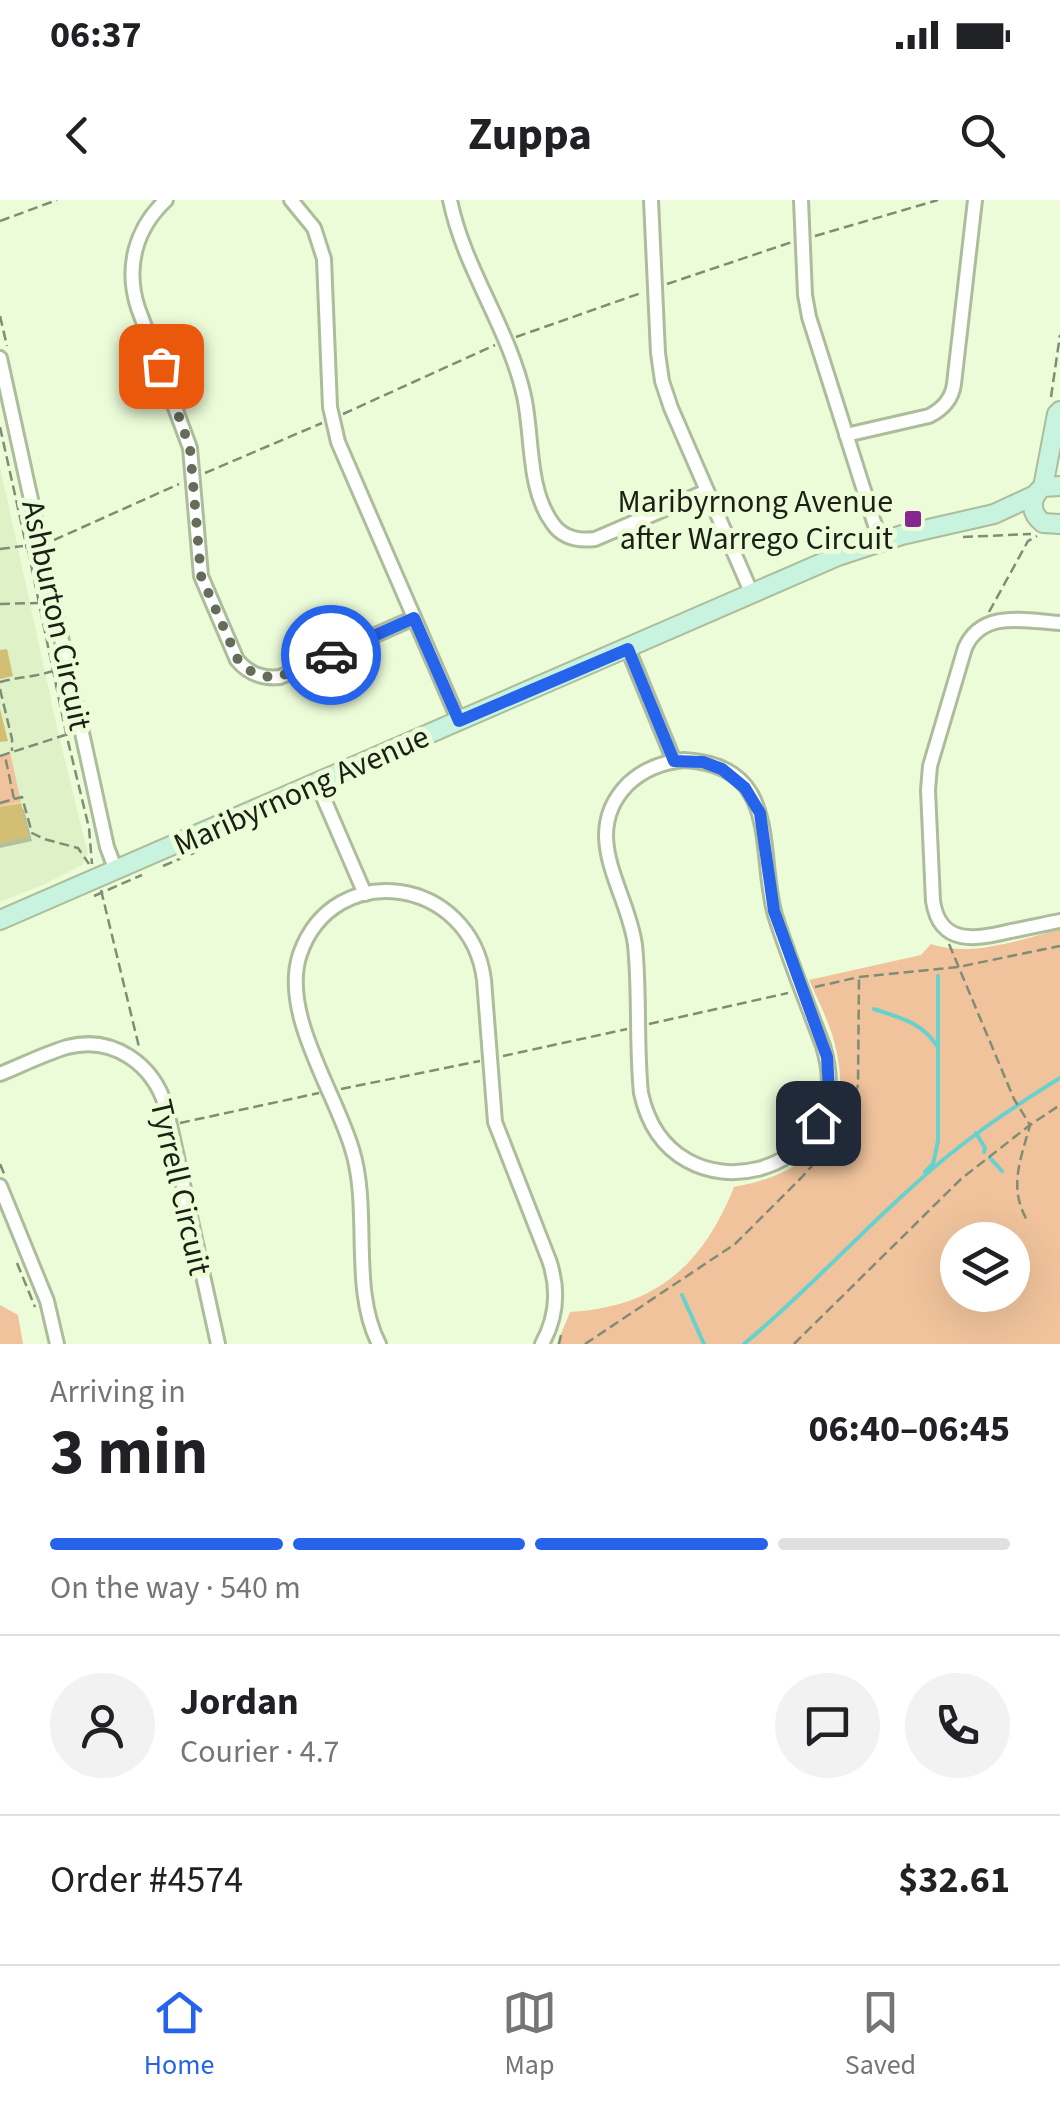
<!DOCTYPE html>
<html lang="en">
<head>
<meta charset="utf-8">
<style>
	:root { --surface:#fff; --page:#f2f2f2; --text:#202124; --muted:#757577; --line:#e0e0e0; --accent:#2563eb }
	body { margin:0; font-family:"Source Sans 3",sans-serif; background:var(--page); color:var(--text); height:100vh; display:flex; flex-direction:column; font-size:38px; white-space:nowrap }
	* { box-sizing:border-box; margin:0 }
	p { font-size:32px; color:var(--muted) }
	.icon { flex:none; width:55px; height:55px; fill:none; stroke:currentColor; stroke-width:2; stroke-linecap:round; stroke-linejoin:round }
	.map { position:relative; height:1144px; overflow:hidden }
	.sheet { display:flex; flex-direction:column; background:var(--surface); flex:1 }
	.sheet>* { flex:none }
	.fabs { position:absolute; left:940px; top:1022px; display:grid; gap:20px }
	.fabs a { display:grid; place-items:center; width:90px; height:90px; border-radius:50%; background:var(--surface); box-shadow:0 10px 40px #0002; font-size:50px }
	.pin { position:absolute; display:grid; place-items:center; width:85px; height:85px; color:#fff; margin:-42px; border-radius:20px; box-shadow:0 5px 15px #0006 }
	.courier { position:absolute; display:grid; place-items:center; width:100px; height:100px; margin:-50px; border:8px solid #2563eb; border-radius:50%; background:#fff; color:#222; box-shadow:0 2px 12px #0007 }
	.headline em { font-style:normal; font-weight:700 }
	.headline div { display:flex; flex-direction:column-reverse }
	.headline { display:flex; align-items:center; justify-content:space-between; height:170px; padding:0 50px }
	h1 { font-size:65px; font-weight:700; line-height:75px }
	.bar { display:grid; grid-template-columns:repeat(4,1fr); gap:15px 10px; align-content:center; height:120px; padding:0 50px }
	.bar i { height:12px; border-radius:8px; background:var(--line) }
	.bar .on { background:var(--accent) }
	.bar p { grid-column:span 4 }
	.line { display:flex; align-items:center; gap:25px; padding:0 50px; border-top:2px solid var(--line) }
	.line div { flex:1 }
	.round { display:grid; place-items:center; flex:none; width:105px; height:105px; border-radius:52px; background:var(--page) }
	.status { display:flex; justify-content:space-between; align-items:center; height:70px; padding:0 50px; background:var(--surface); direction:ltr }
	.status svg { height:28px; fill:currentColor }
	header { display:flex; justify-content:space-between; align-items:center; height:130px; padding:0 50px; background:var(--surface); font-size:45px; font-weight:700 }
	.tabs { display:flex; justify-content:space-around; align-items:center; height:140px; border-top:2px solid var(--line); background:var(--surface); font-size:28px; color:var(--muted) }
	.tabs a { display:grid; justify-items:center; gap:5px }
	.tabs .on { color:var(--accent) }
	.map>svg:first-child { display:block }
	.built { fill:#def1c7 }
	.green { fill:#f0c39c; fill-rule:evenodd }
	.shadow { fill:#0003 }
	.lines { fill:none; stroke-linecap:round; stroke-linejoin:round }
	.stream { stroke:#66d1cd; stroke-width:4 }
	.building { fill:#d3bf73 }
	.street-casing { stroke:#adbc9b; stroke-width:18 }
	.secondary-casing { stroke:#adbc9b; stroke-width:22 }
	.path { stroke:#818c75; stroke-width:2.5; stroke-dasharray:10 5; stroke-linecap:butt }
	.street { stroke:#fff; stroke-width:12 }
	.secondary { stroke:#c8f3df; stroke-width:18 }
	.done { stroke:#646d59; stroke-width:10; stroke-dasharray:0 18 }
	.route { stroke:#2563eb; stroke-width:12 }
	.poi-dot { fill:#88268f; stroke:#ecfcd9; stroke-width:4 }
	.labels { text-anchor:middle; stroke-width:10; stroke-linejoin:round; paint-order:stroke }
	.poi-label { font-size:32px; fill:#1b2014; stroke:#ecfcd9; text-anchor:end }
	.street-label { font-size:32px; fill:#1b2014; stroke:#ecfcd9 }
</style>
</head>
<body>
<div class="status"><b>06:37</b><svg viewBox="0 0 49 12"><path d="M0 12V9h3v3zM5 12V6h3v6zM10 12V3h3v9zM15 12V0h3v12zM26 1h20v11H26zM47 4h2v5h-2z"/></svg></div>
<header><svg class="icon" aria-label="back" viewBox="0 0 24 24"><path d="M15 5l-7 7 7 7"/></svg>Zuppa<svg class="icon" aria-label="search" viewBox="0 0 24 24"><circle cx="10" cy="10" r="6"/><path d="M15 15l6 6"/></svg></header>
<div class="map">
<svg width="1060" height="1144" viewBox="0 0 1060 1144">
	<rect width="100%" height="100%" fill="#ecfcd9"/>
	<polygon class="built" points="0,267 59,536 88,654 82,665 45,684 0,702 0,607 21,603 9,552 0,555"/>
	<g class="green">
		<polygon points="10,552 21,602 0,607 0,555"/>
		<path d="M1060,730V1144H557L570,1112C656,1107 703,1065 734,987C813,973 856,928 835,845C830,823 818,801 809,780L921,755L931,744C971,758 1020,739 1060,730ZM958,1040H1012V1095H958Z"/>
		<polygon points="0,1105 18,1115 23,1144 0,1144"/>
	</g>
	<polygon class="shadow" points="20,606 24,610 32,641 0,648 0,610"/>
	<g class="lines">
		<g class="stream">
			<path d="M874,809C900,818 922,822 937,846"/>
			<polyline points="976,933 985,948 984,952"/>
			<polyline points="990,958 1002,971"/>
			<polyline points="925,972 933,964 938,941 938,776"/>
			<polyline points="682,1095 704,1144"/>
			<path d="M744,1144C803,1095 855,1038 912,987C958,944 1007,911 1060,878"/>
		</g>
	</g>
	<g class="building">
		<polygon points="7,449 13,476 0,479 0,450"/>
		<polygon points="0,509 8,541 0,542"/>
		<polygon points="21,603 29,637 0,644 0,607"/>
	</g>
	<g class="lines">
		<g class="street-casing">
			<g id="street">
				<path d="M166,0C135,29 125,68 138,108L190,248L201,376L237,460C249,474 262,479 280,477L414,418"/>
				<polyline points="291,0 314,28 324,59 330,207 338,242 459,521"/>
				<path d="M450,0C464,69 509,128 524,196C533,237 527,289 553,324C563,338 579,341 595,339L707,291"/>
				<polyline points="651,0 658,153 662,181 671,208 752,394"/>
				<polyline points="801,0 805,95 809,117 880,341"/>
				<polyline points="0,158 107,647 116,671"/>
				<path d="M846,235L929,216C943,209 952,199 954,184L975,0"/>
				<path d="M1060,423C1026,421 982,409 965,448L930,566L928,590L933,701C940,747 977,739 1011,731C1027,728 1044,724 1060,721"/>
				<polyline points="628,449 674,561"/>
				<path d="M684,560C782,565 757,651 775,715C789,759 807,803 823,846C864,977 670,1027 641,893C636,844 640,794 635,745C628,690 578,635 628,584C644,569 662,562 684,560Z"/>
				<polyline points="317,583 365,694"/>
				<path d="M0,874C22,865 44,854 67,847C113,835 153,864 166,907L218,1144"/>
				<polyline points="0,986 47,1101 57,1144"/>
				<path d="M379,1144C350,1089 371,1009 352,949C335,891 280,813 300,754C334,657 471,677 484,780L495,922L549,1060C559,1089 557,1117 542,1144"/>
			</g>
		</g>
		<g class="secondary-casing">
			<g id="secondary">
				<path d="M1060,286L1043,287C1029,298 1030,313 1043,323L1060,324"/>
				<polyline points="1043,287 1057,214 1060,211"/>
				<polyline points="0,720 838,356 902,335 994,314 1035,295"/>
			</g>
		</g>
		<g class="path">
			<polyline points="0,21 57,0"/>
			<polyline points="815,36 938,0"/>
			<polyline points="667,84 792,42"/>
			<polyline points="0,116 7,146"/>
			<polyline points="516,137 641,93"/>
			<polyline points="1051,197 1060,135"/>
			<polyline points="343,214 495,145"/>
			<polyline points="0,227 27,349"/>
			<polyline points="205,273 322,223"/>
			<polyline points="963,337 1031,334"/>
			<polyline points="54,340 179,284"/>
			<polyline points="0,349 23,346"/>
			<polyline points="28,350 66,533 89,628 92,664"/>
			<polyline points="0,404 38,403"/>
			<polyline points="989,412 1028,341 1037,336"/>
			<path d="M0,482C18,477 35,477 53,471"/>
			<polyline points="0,489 12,539 12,551"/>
			<polyline points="0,556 65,535"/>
			<polyline points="14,599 22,597 32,633 44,639 78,648 89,664"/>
			<polyline points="0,603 14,599 5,556"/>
			<polyline points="163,666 215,644"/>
			<polyline points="101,690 139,847"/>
			<polyline points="94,696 142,675"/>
			<path d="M949,744L1014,899L1030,925C1021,959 1008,987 1027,1020"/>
			<polyline points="815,787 859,777 958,767 1060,746"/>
			<polyline points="649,824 788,793"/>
			<polyline points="503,856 627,829"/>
			<polyline points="341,889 480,861"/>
			<polyline points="180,923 319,893"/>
			<polyline points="0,964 5,976"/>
			<polyline points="17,1063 35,1107"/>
			<polyline points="559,1144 561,1135"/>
			<polyline points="585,1144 735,1044 801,978 836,939 851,910 858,885 859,777"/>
			<polyline points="794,1144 961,979 1030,925 1060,905"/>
		</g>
		<use href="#street" class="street"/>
		<use href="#secondary" class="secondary"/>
	</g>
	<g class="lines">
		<polyline class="done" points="161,166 190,248 201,376 238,460 253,473 273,478 286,474 331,455"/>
		<polyline class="route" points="331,455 414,418 459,521 628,449 674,561 703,562 722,569 745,588 760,613 774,711 827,857 829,890 818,923"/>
	</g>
	<rect class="poi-dot" x="903" y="309" width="20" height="20" rx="5"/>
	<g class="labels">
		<g class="poi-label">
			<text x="893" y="312">Maribyrnong Avenue<tspan x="893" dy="37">after Warrego Circuit</tspan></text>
		</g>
		<g class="street-label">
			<text transform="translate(57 415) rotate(78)" y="11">Ashburton Circuit</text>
			<text transform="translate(301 590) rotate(-24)" y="11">Maribyrnong Avenue</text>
			<text transform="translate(181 987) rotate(77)" y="11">Tyrrell Circuit</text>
		</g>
	</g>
</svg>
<div class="fabs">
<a><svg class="icon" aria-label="layers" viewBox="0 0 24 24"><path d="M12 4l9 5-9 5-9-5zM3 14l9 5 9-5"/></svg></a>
</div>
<div class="pin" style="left:161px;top:166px;background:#ea580c"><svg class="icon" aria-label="bag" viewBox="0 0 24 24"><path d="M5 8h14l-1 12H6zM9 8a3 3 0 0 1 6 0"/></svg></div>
<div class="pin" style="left:818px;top:923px;background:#1f2937"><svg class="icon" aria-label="home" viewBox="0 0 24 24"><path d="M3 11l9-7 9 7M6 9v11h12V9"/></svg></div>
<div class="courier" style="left:331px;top:455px"><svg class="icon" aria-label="car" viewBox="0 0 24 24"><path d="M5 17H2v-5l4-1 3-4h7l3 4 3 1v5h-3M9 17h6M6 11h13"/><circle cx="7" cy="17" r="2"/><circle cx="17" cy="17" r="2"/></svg></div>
</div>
<section class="sheet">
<div class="headline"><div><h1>3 min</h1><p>Arriving in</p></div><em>06:40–06:45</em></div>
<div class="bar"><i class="on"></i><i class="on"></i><i class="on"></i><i></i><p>On the way · 540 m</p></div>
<div class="line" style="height:180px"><a class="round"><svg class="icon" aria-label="person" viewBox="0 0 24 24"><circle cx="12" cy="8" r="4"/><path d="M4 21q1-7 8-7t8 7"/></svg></a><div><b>Jordan</b><p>Courier · 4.7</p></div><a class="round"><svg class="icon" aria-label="chat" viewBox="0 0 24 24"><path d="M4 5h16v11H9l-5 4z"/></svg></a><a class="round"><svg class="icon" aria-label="phone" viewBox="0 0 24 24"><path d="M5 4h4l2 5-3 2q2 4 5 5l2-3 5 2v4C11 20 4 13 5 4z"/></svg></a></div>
<div class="line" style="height:130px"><div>Order #4574</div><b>$32.61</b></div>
</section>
<nav class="tabs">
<a class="on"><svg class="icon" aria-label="home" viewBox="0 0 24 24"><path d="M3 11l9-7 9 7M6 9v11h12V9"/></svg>Home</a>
<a><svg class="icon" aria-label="map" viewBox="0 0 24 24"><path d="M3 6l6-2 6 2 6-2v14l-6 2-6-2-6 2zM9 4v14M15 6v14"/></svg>Map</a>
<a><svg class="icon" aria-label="saved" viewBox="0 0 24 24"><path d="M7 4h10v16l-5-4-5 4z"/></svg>Saved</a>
</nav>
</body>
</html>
